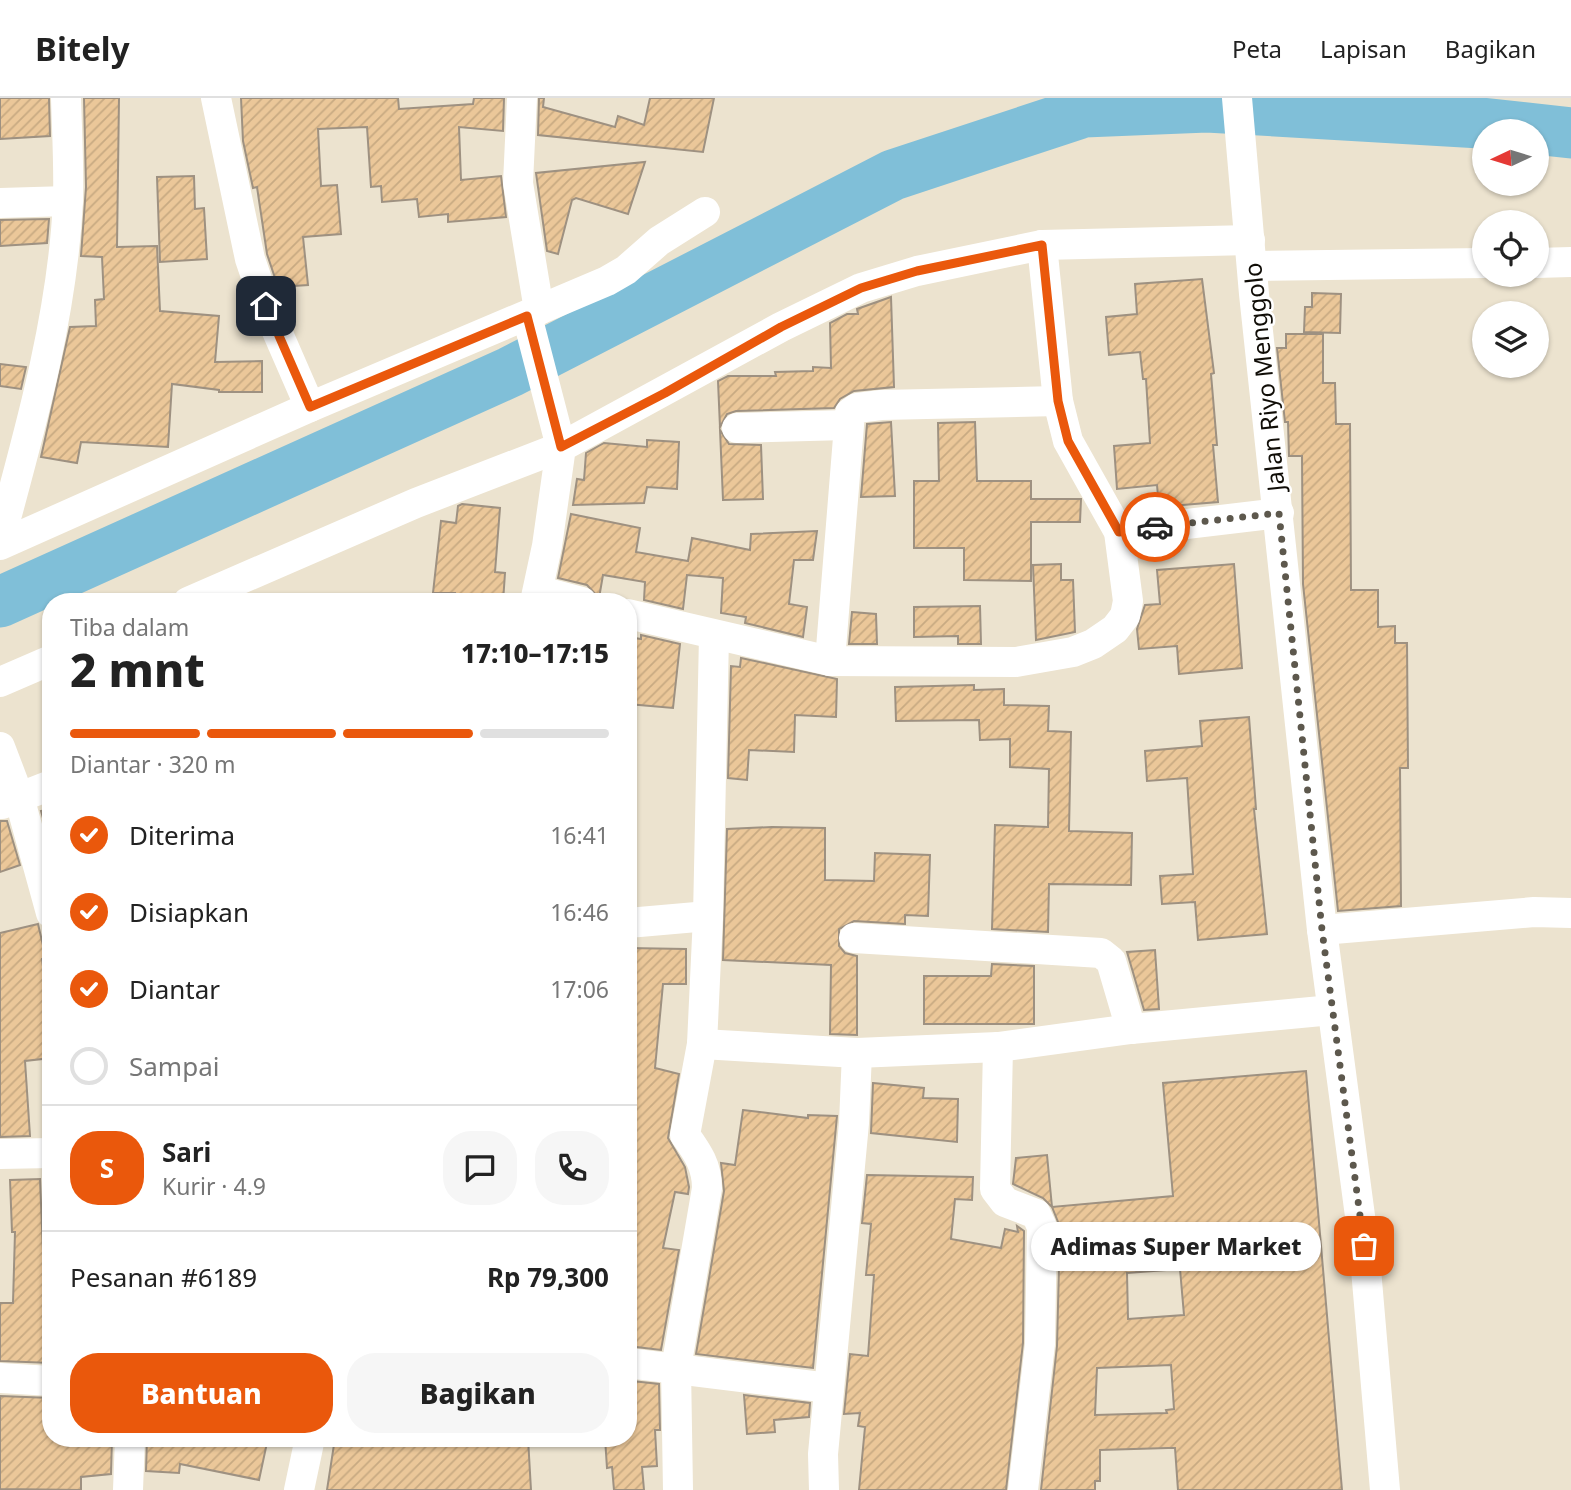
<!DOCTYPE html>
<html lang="id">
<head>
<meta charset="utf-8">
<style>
	:root { --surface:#fff; --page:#f6f6f6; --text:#222; --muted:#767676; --line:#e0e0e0; --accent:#ea580c }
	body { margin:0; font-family:"Noto Sans",sans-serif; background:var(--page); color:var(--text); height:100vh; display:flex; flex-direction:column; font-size:26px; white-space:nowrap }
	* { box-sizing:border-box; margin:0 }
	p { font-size:23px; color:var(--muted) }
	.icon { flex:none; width:38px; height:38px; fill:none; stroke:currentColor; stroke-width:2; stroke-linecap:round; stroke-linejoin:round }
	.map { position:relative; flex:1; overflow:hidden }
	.panel { position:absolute; left:42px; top:495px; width:595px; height:854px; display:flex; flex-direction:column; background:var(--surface); border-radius:28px; box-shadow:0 2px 5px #0004 }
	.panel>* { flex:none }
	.needle { width:46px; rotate:266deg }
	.fabs { position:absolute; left:1472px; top:21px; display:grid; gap:14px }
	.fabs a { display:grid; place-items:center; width:77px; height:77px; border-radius:50%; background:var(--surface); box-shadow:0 2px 5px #0004; font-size:35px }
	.pin { position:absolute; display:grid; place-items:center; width:60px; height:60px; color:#fff; margin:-30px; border-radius:14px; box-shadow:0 4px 10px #0006 }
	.courier { position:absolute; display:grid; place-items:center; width:70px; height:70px; margin:-35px; border:5px solid #ea580c; border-radius:50%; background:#fff; color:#222; box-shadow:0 2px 9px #0007 }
	.bubble { position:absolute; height:49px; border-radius:24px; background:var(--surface); box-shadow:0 2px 5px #0004; font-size:23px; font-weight:800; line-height:49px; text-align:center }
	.summary em { font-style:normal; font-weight:800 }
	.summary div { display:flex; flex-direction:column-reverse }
	.summary { display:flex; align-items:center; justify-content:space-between; height:119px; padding:0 28px }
	h1 { font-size:46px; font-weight:800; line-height:52px }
	.bar { display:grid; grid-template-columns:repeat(4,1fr); gap:10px 7px; align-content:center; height:84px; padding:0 28px }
	.bar i { height:9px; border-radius:5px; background:var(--line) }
	.bar .on { background:var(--accent) }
	.bar p { grid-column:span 4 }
	.line { display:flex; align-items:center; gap:18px; padding:0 28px; border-top:2px solid var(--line) }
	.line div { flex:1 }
	.round { display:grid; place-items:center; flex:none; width:74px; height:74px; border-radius:28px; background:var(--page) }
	ol { padding:0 28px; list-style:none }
	li { display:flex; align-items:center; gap:21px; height:77px }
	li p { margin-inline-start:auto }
	li .icon { padding:7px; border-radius:50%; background:var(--accent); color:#fff; stroke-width:4 }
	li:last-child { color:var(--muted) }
	li i { width:38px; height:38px; border:4px solid var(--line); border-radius:50% }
	.primary-button { display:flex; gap:14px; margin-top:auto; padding:14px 28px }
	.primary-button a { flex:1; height:80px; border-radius:28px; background:var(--accent); color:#fff; font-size:28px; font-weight:800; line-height:80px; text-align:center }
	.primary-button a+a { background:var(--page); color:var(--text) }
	header { display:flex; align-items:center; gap:42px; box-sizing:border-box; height:98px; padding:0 35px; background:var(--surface); border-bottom:2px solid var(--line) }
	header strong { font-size:33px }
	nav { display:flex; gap:38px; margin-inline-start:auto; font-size:24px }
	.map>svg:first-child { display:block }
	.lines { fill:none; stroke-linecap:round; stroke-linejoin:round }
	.river { stroke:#80bfd8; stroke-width:51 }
	.building { fill:url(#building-hatch); stroke:#9e9181; stroke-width:2; fill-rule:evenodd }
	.minor { stroke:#fff; stroke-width:30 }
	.done { stroke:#5d584d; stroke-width:7; stroke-dasharray:0 12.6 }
	.route { stroke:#ea580c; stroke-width:9 }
	.labels { text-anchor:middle; stroke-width:5; stroke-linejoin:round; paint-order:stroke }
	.street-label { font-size:24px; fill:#100d07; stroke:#fff }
</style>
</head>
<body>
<header>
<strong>Bitely</strong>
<nav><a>Peta</a><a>Lapisan</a><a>Bagikan</a></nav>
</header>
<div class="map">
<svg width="1571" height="1392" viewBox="0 0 1571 1392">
	<defs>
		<pattern id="building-hatch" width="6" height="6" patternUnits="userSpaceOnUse" patternTransform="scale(1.75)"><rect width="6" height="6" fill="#ebc799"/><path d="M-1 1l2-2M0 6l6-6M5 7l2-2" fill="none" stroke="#c8aa82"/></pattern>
	</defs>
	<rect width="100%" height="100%" fill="#ece3cf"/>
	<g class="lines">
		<polyline class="river" points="0,504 510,274 893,77 1084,14 1207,9 1481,25 1571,35"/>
	</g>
	<g class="building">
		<polygon points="0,0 49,0 50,38 0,41"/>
		<polygon points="84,0 119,0 117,149 157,148 160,213 219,218 215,264 262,263 262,294 219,294 219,292 172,286 168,349 81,344 77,365 41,359 70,229 96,228 95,202 104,201 102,159 81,158 86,89"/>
		<polygon points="241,0 398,0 399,11 473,6 474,0 504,0 503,33 459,29 461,82 501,78 506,119 448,124 448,116 419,119 417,101 382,104 381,88 371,89 367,29 318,31 321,88 337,87 341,136 303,139 308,187 278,189 267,156 257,89 253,90 243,43"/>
		<polygon points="539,0 544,0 543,9 615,29 618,18 644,27 650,0 714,0 703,54 538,37"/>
		<polygon points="645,64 628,116 576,100 572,102 558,156 547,153 536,75"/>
		<polygon points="194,78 195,111 204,110 207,161 160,164 157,79"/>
		<polygon points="49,121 47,145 0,148 0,122"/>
		<polygon points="1202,181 1214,275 1211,276 1217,347 1213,347 1218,404 1159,409 1157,387 1117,391 1114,348 1150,345 1146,281 1143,281 1140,254 1109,257 1106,219 1137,216 1135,186"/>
		<polygon points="1312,195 1341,196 1340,235 1304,234 1305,209 1312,209"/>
		<polygon points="891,199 894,289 854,293 840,301 834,310 736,313 727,316 720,329 718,283 728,278 776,278 775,274 813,273 813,269 831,270 830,225 847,216 858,216 857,211"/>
		<polygon points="1286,236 1323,236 1323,285 1335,285 1336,326 1350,326 1351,492 1378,492 1378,529 1395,528 1395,545 1407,545 1408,670 1400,670 1401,808 1338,813 1303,486 1302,358 1289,358 1288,324 1285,324 1277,250 1286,250"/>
		<polygon points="0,266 26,269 21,291 0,288"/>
		<polygon points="891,324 895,398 861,399 867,326"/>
		<polygon points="975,324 977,383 1031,383 1031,401 1081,401 1080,424 1031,424 1031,483 964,482 964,450 914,450 914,383 939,383 938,325"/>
		<polygon points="720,332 729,346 761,347 763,401 723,402"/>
		<polygon points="647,342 679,344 677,391 647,389 644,405 573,407 577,381 584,382 586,355 604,345 647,349"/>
		<polygon points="462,406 500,410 495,474 505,475 503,504 454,504 455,495 433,495 441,423 456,425 458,408"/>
		<polygon points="571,416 640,430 636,454 688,463 692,440 750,452 751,436 817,433 813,462 794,462 789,506 807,509 803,539 745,525 746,519 721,515 723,480 687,477 683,511 644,502 645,484 603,477 599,500 587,487 558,480"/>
		<polygon points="1061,466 1061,482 1073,482 1075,534 1036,542 1033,467"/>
		<polygon points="1234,466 1242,570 1179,576 1177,548 1139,551 1137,531 1145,507 1160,506 1157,472"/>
		<polygon points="980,508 981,546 958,546 958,538 914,539 914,509"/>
		<polygon points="852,514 876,516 877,546 849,546"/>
		<polygon points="641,537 680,546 673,610 628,606 628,539 641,541"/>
		<polygon points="741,560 837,581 836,619 795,617 794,654 749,652 747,682 728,680 731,568 740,569"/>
		<polygon points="974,587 974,592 1004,591 1004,607 1049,608 1048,633 1071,634 1069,733 1132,735 1131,787 1049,786 1048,834 992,831 995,727 1048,729 1049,671 1010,669 1010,641 980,642 979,622 896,623 895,589"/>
		<polygon points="1249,619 1256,711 1254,711 1267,836 1198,842 1195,804 1162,806 1160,778 1193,776 1187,680 1147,683 1145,653 1202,648 1200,623"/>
		<polygon points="51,711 51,748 41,713"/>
		<polygon points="0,723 7,723 20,767 0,774"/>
		<polygon points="772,729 825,730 825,782 874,783 875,755 930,757 928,818 905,817 905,826 854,823 839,831 839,848 845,855 857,858 857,937 830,936 831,867 723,862 727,731"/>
		<polygon points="38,826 46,860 42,861 51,927 51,960 25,963 30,1038 0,1039 0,835"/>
		<polygon points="628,850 686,851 686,886 663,886 655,970 679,976 668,1040 685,1069 689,1089 688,1096 675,1094 663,1150 679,1152 661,1252 628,1248 628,1110 635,1067 628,1066"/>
		<polygon points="1155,852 1159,911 1144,912 1127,854"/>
		<polygon points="992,866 1034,868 1034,926 924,926 924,878 991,878"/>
		<path d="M1306,973L1342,1392H1178L1175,1350H1168L1100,1352V1383H1095V1392H1041L1057,1248L1060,1129L1052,1109L1043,1100L1013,1086L1016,1060L1047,1057L1052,1109L1173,1098L1163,985ZM1180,1171L1184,1217L1128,1221L1127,1175ZM1171,1267L1174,1311L1166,1312L1167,1315L1095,1317L1097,1270Z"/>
		<polygon points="873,985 924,990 923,1000 958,1001 957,1044 871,1035"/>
		<polygon points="743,1012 808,1020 808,1017 837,1018 813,1270 696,1256 724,1093 721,1065 735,1067"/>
		<polygon points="867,1077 973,1079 972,1102 955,1101 951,1141 1001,1150 1005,1131 1018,1134 1017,1128 1024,1133 1023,1245 1006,1392 859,1392 865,1329 858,1328 860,1315 844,1316 850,1256 868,1258 874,1177 866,1177 871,1126 862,1125"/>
		<polygon points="40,1081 43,1153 51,1153 51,1265 0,1263 0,1205 13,1205 15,1134 12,1134 10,1082"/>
		<polygon points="632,1283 659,1286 660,1332 655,1332 657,1368 642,1369 644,1392 614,1392 612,1369 607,1370 605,1340 628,1340 628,1304 633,1304"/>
		<polygon points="744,1297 810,1305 809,1319 774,1322 775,1334 747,1336"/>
		<polygon points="0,1298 51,1300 51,1340 112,1340 111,1376 81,1379 81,1392 0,1391"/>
		<polygon points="147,1340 268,1340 259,1382 180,1366 179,1375 146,1373"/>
		<polygon points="335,1340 430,1346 430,1341 442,1340 528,1340 531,1392 327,1392"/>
	</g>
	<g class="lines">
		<g class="minor">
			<polyline points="216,0 250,161 266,208 310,309"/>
			<polyline points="522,0 518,85 539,212"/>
			<polyline points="1237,0 1254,196 1322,832 1364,1148 1385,1392"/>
			<polyline points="0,105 68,103"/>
			<polyline points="1536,165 1571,164"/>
			<polyline points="1252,168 1484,165"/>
			<polyline points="737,330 847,327"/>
			<polyline points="1119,434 1279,415"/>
			<path d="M0,442C30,332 63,216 68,102C69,68 67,34 66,0"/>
			<polyline points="0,447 310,309 607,183 626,172 659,143 705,114"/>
			<polyline points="540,493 582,504"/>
			<polyline points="188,504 416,405 561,349 527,218"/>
			<polyline points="535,504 547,448 561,349 781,229 861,190 917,173 1042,147 1250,142"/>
			<polyline points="628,516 830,563 1016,564 1073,554 1093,546 1115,531 1125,518 1128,503 1119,434 1068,343 1058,303 1042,147"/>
			<polyline points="830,563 850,315 857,310 881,307 1058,303"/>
			<polyline points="0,584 51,562"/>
			<polyline points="0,649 19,699 51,815"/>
			<polyline points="2,706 51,687"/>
			<polyline points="628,825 708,818"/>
			<polyline points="1322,832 1534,814 1571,815"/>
			<polyline points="854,840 1101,855 1111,863 1131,931"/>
			<polyline points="702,946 857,955 998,949 1131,931 1332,912"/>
			<polyline points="998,949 995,1091 1005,1104 1036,1116 1042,1129 1040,1246 1023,1392"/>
			<polyline points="0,1056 51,1055"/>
			<polyline points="628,1265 829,1290"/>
			<polyline points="0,1280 51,1283"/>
			<polyline points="128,1392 130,1340"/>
			<polyline points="299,1392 310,1340"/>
			<path d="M678,1392L676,1270L707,1090C707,1068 698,1055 685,1037L702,946L708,818L714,538"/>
			<polyline points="824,1392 823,1356 854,1025 857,955"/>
		</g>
	</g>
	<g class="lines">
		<polyline class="done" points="1155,429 1279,415 1322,832 1364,1148"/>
		<polyline class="route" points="266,208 310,309 527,218 561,349 665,295 781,229 861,190 917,173 1042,147 1058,303 1068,343 1119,434 1155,429"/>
	</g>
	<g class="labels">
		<g class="street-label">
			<text transform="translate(1265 279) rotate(-96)" y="8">Jalan Riyo Menggolo</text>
		</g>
	</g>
</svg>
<div class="fabs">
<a><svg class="needle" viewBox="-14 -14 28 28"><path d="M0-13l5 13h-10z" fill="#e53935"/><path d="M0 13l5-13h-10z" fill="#767676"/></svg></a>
<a><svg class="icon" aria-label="locate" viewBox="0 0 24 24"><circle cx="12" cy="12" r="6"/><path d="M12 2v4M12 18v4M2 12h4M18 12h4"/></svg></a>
<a><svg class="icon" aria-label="layers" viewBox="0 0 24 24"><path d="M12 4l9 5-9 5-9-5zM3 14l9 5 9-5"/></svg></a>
</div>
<div class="pin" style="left:1364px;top:1148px;background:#ea580c"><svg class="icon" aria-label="bag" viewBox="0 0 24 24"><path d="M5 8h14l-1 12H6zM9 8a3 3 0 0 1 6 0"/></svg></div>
<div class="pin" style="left:266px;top:208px;background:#1f2937"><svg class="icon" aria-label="home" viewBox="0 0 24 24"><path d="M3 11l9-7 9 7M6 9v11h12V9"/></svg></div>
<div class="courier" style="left:1155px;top:429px"><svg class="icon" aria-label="car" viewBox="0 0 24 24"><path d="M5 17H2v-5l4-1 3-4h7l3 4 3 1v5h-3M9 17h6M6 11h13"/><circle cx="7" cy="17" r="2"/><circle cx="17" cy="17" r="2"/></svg></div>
<div class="bubble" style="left:1031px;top:1124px;width:290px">Adimas Super Market</div>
<section class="panel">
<div class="summary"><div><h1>2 mnt</h1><p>Tiba dalam</p></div><em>17:10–17:15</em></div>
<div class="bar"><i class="on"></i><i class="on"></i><i class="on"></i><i></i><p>Diantar · 320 m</p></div>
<ol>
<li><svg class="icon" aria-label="check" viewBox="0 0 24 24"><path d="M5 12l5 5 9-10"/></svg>Diterima<p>16:41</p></li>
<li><svg class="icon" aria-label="check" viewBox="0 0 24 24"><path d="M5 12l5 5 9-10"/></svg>Disiapkan<p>16:46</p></li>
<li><svg class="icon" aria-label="check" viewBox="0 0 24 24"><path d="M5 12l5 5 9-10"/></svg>Diantar<p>17:06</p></li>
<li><i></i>Sampai</li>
</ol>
<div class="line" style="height:126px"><b class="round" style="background:var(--accent);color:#fff">S</b><div><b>Sari</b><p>Kurir · 4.9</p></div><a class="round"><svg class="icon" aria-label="chat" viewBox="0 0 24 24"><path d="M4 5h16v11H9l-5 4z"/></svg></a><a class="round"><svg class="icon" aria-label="phone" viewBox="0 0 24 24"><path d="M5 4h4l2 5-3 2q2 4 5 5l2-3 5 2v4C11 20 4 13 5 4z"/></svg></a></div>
<div class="line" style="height:91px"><div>Pesanan #6189</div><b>Rp 79,300</b></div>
<div class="primary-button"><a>Bantuan</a><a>Bagikan</a></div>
</section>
</div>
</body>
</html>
